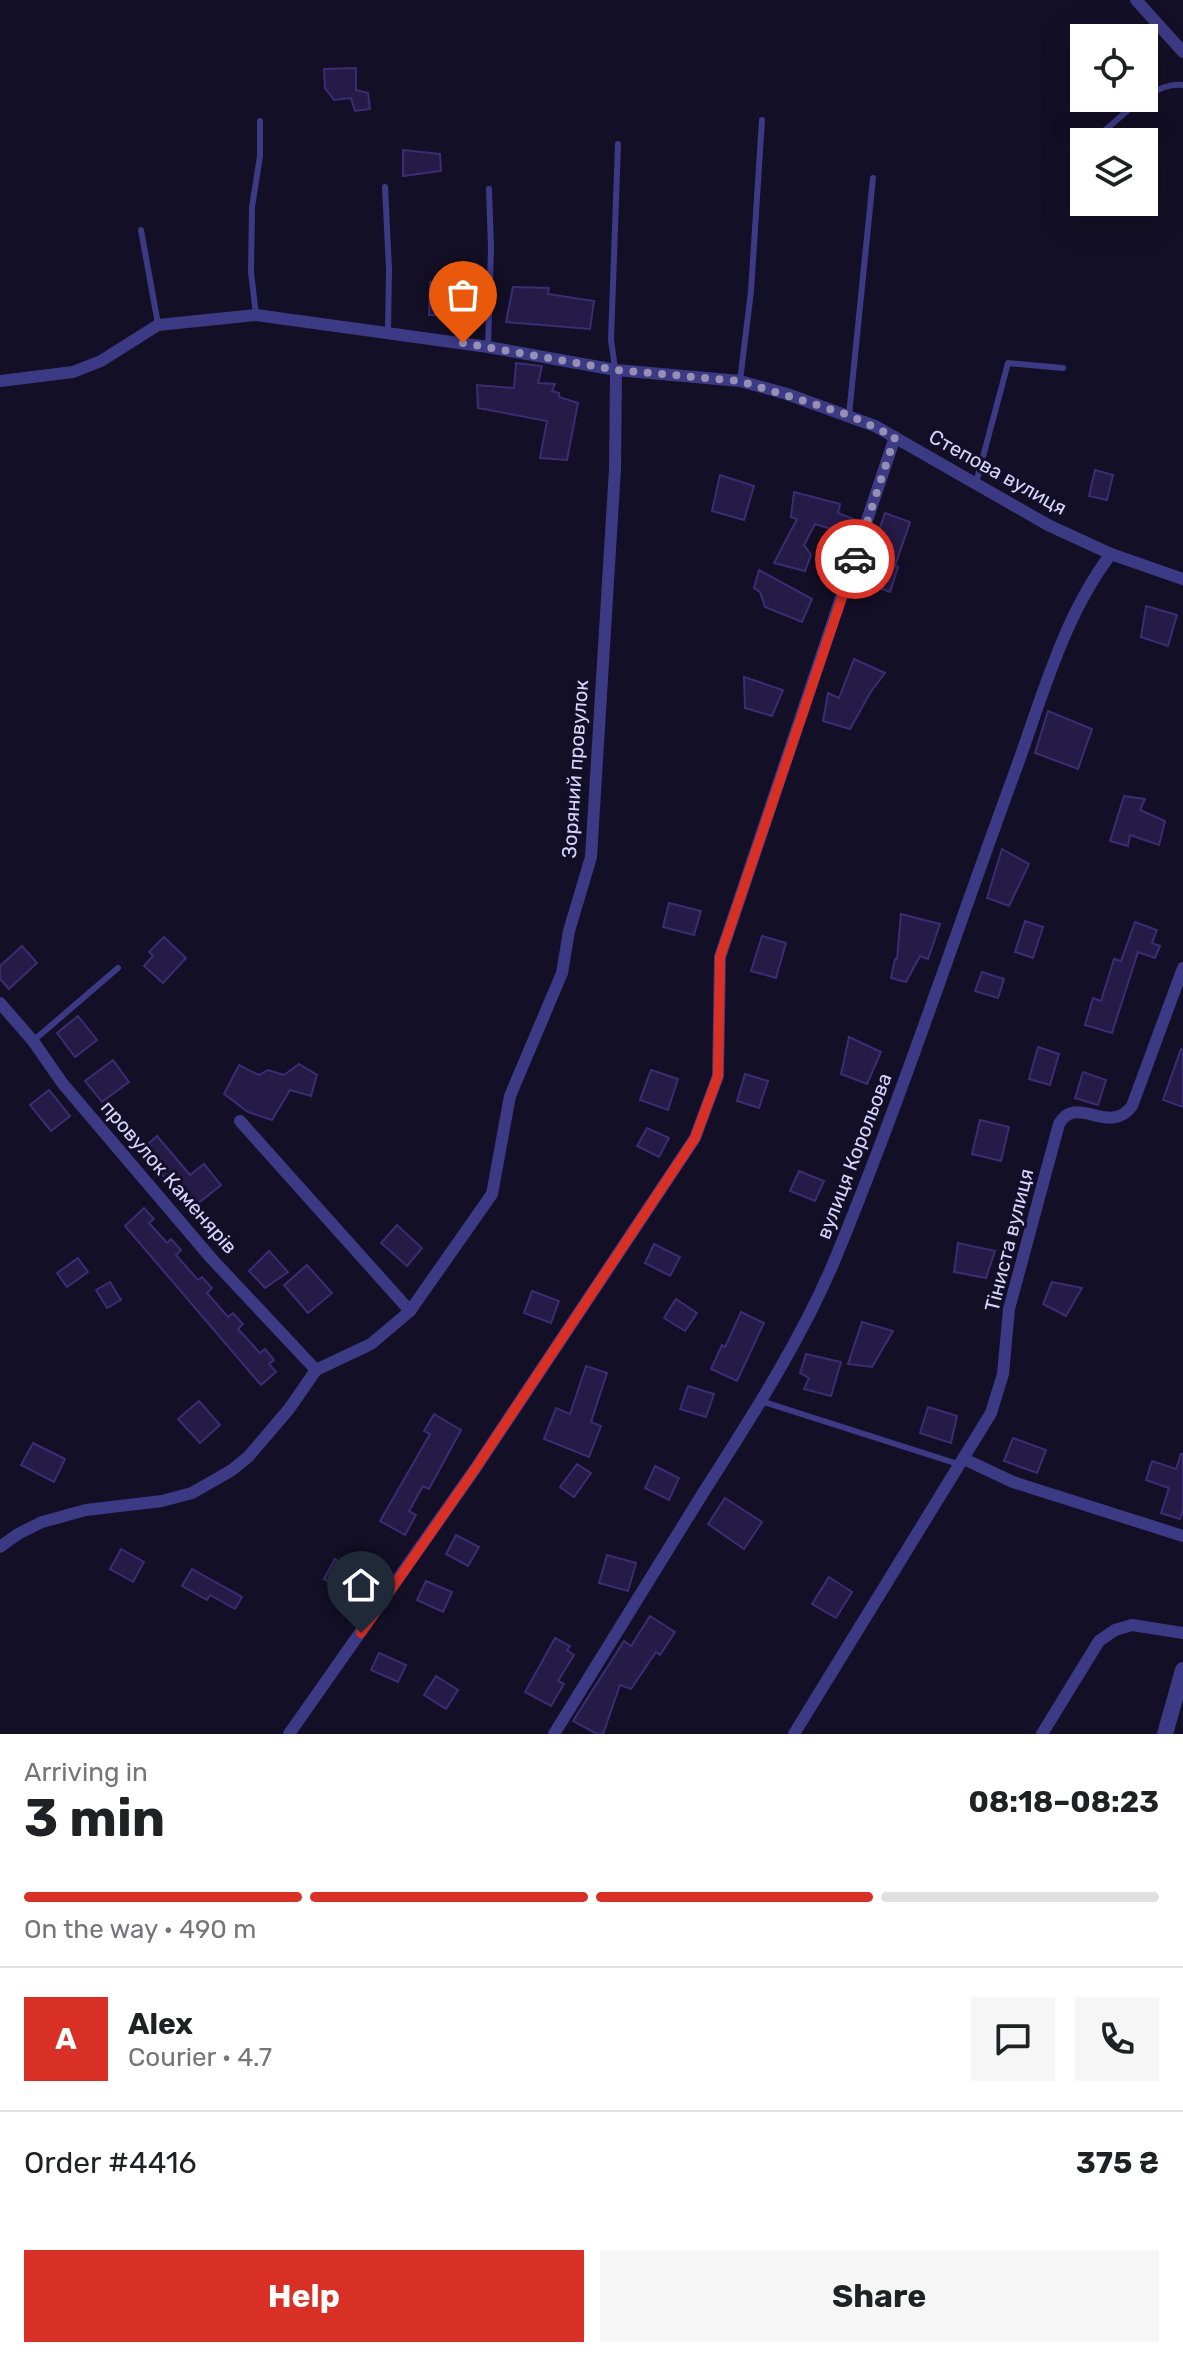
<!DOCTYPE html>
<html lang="en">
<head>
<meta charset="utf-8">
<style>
	:root { --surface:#fff; --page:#f6f6f6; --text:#202124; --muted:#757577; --line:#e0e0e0; --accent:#d93025 }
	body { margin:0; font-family:Rubik,sans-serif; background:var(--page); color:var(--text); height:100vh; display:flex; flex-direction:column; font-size:30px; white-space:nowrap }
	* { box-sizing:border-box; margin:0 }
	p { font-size:26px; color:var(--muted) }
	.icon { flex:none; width:44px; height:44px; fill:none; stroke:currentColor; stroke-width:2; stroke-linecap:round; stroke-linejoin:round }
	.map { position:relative; height:1734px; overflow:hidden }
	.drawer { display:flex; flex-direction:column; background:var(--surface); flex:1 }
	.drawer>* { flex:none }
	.buttons { position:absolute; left:1070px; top:24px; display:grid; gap:16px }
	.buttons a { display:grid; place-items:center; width:88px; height:88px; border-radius:0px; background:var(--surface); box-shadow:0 8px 32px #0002; font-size:40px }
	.pin { position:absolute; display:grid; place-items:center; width:68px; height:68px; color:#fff; margin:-82px -34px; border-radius:50% 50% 50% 0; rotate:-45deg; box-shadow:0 0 8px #0007 }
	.pin .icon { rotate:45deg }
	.courier { position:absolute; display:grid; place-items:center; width:80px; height:80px; margin:-40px; border:6px solid #d93025; border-radius:50%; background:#fff; color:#222; box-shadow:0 2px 10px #0007 }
	.headline em { font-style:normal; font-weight:700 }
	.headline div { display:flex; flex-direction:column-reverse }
	.headline { display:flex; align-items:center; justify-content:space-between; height:136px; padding:0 24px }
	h1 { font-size:52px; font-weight:700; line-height:60px }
	.bar { display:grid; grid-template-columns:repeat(4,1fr); gap:12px 8px; align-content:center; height:96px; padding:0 24px }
	.bar i { height:10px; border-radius:6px; background:var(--line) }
	.bar .current { background:var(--accent) }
	.bar p { grid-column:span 4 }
	.line { display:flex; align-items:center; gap:20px; padding:0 24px; border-top:2px solid var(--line) }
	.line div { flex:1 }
	.round { display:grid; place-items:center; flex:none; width:84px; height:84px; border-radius:0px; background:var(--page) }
	.action { display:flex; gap:16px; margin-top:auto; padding:16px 24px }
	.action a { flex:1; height:92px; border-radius:0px; background:var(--accent); color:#fff; font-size:32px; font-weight:700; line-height:92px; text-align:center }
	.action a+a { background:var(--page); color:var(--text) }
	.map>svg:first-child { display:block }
	.building { fill:#241b47; stroke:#3b2d73; stroke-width:2 }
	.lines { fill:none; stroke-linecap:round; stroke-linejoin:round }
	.service { stroke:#3d3a85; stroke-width:6 }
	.minor { stroke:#3d3a85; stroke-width:12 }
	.tertiary { stroke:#3d3a85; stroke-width:16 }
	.done { stroke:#948fb3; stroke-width:8; stroke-dasharray:0 14.4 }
	.route { stroke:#d93025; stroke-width:10 }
	.labels { text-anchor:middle; stroke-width:6; stroke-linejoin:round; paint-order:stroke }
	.street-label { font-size:20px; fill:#d9d4ff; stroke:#130f26 }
</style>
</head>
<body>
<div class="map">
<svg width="1183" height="1734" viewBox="0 0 1183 1734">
	<rect width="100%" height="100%" fill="#130f26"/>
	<g class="building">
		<polygon points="356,68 356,90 368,93 370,109 355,111 351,98 334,100 325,88 324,69"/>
		<polygon points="403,150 440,154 441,171 403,176"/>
		<polygon points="430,282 466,289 459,316 429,315"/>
		<polygon points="513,287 549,288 548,294 594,301 590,329 506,322"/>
		<polygon points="516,363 542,366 538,383 555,384 552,391 559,393 559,397 578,403 567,460 540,458 547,421 478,408 477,385 514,388"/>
		<polygon points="1095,470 1113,475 1107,500 1089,496"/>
		<polygon points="720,475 754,486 744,520 712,511"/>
		<polygon points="794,492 840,504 838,513 853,519 850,535 815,524 804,545 811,555 805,571 774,563 797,519 791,517"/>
		<polygon points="885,513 910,522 895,566 898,567 890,592 861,582"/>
		<polygon points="759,570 812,599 802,622 765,607 760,592 754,588"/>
		<polygon points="1146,606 1177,615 1168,646 1141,637"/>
		<polygon points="854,659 885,673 870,693 850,729 823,721 828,693 839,698"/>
		<polygon points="744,677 783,690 772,716 745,708"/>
		<polygon points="1048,711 1092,729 1078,769 1035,753"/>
		<polygon points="1124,796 1145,799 1140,810 1165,821 1159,845 1130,835 1128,846 1110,841"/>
		<polygon points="1002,849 1029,864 1009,906 987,898"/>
		<polygon points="669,903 701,911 694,935 663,927"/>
		<polygon points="901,914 940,924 928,959 920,956 906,982 891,978 895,959 897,959"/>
		<polygon points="1025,921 1043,927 1033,958 1015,952"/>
		<polygon points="1135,922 1157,930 1152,943 1160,946 1155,958 1138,952 1112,1033 1085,1025 1093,998 1101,1001 1114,959 1121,961"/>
		<polygon points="762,936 786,943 776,978 751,971"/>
		<polygon points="164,937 186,958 163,983 144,966 153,956 149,952"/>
		<polygon points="22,946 37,963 9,989 0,979 0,966"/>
		<polygon points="982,972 1004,979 998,998 975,991"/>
		<polygon points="78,1016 97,1040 75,1057 57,1033"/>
		<polygon points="849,1037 881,1052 867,1084 841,1074"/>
		<polygon points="1038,1047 1059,1054 1050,1085 1029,1079"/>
		<polygon points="1181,1049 1183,1050 1183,1107 1163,1100"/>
		<polygon points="113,1060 129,1082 102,1102 85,1081"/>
		<polygon points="299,1064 317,1075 311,1096 290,1090 272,1120 248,1112 224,1094 239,1065 259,1075 268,1070 284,1075"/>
		<polygon points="651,1070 678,1079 668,1110 640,1100"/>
		<polygon points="1083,1072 1106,1080 1098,1105 1075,1098"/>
		<polygon points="745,1074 768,1081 759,1108 737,1101"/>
		<polygon points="49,1090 70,1116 51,1131 30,1105"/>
		<polygon points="980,1120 1009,1127 1001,1161 972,1154"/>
		<polygon points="647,1128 669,1138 659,1157 637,1146"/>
		<polygon points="157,1136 190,1175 204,1164 221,1185 191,1209 141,1150"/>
		<polygon points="799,1171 824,1181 815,1201 790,1191"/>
		<polygon points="144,1208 154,1219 149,1223 167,1243 171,1239 181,1250 176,1255 198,1280 202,1277 212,1288 207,1293 228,1317 233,1313 243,1324 238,1329 260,1353 265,1349 274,1360 269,1364 276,1372 261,1385 125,1226"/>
		<polygon points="397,1225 422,1248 407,1266 381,1243"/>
		<polygon points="958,1243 995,1251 986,1278 954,1272"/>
		<polygon points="654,1244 680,1257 670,1276 645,1263"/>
		<polygon points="269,1251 288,1272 265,1288 249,1271"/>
		<polygon points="78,1258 88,1272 67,1287 57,1273"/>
		<polygon points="307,1265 332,1293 308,1313 284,1285"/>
		<polygon points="110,1282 121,1300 107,1308 96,1290"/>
		<polygon points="1052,1282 1082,1288 1066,1316 1043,1304"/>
		<polygon points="532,1291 559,1301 551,1323 524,1313"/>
		<polygon points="676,1299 697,1313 685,1331 664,1318"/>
		<polygon points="741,1312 764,1323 737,1381 711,1369 722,1345 725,1347"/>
		<polygon points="862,1322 893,1331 872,1367 848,1364"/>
		<polygon points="806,1354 841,1362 831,1396 804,1389 809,1378 800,1373"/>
		<polygon points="586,1366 607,1373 591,1422 601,1426 589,1457 544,1439 556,1408 570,1414"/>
		<polygon points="688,1386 714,1394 706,1417 680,1409"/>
		<polygon points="199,1401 220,1425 200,1443 178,1419"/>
		<polygon points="928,1407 957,1416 951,1443 920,1433"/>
		<polygon points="434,1414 461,1430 429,1489 423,1486 409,1511 416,1515 405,1535 380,1521 430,1434 424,1431"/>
		<polygon points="1013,1438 1046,1450 1037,1473 1004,1461"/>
		<polygon points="33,1443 65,1459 54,1482 21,1465"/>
		<polygon points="1181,1454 1183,1454 1183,1510 1180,1519 1161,1513 1169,1488 1146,1480 1152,1461 1176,1469"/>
		<polygon points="577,1464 591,1473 574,1497 560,1487"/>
		<polygon points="655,1466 679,1478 669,1500 645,1488"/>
		<polygon points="725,1498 762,1522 744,1549 708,1524"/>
		<polygon points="456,1535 479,1547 468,1566 446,1554"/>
		<polygon points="121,1549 144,1562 133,1582 110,1569"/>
		<polygon points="607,1555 636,1563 628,1591 599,1583"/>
		<polygon points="335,1559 369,1579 358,1599 324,1579"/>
		<polygon points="192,1569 242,1597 235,1609 210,1595 207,1600 182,1586"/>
		<polygon points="829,1577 852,1592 836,1618 812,1604"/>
		<polygon points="426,1581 452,1592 443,1612 417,1600"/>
		<polygon points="650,1616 675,1632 660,1655 656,1652 631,1689 620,1685 603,1734 597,1734 573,1721 624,1641 631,1646"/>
		<polygon points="555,1638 570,1646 567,1650 574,1655 558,1681 564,1684 551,1706 525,1692"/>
		<polygon points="379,1653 406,1665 398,1682 371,1670"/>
		<polygon points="436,1676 458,1690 446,1709 424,1695"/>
	</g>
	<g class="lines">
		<g class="service">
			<path d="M1104,131C1125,114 1154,81 1183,85"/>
			<polyline points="385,187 389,269 388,333"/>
			<polyline points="141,230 158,324"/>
			<polyline points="256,315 251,272 252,207 260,156 260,121"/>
			<polyline points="488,347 491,248 489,189"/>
			<polyline points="615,368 611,340 618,144"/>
			<polyline points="740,381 751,291 762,120"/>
			<polyline points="849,415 873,178"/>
			<polyline points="976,483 1008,363 1063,368"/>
			<polyline points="33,1041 118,968"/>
			<polyline points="761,1401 958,1464"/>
		</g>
		<g class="minor">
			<polyline points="1136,0 1183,52"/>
			<polyline points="0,381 73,372 101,361 158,325 256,315 488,347 616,370 740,381 787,394 875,426 1048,525 1111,554 1183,579"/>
			<polyline points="0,1003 33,1041 63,1084 211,1258 316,1370"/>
			<polyline points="240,1121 410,1311"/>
			<polyline points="964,1459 1013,1482 1183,1536"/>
			<polyline points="0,1547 18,1534 42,1522 86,1510 162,1501 192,1493 232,1470 248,1457 289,1409 316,1370 371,1344 410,1311 492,1194 510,1096 562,973 569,931 591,857 615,469 616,370"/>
			<polyline points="289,1734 475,1469 695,1138 718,1076 720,957 895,437"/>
			<path d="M554,1734C604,1654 653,1573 703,1493C752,1416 803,1338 838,1252C902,1096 955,935 1013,777C1041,702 1062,618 1111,554"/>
			<path d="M794,1734L991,1413L1003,1374L1009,1309L1059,1124C1076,1093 1109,1137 1132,1106L1183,968"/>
			<polyline points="1042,1734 1099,1641 1115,1630 1132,1625 1183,1633"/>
		</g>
		<polyline class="tertiary" points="1165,1734 1183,1670"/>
	</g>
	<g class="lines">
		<polyline class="done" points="463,343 616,370 740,381 849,415 895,437 855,559"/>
		<polyline class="route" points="361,1633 475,1469 695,1138 718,1076 720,957 855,559"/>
	</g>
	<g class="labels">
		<g class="street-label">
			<text transform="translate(998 472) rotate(29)" y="7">Степова вулиця</text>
			<text transform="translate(575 769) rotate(-86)" y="7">Зоряний провулок</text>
			<text transform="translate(854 1156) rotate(-69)" y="7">вулиця Корольова</text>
			<text transform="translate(169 1177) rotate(49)" y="7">провулок Каменярів</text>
			<text transform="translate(1009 1240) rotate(-76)" y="7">Тіниста вулиця</text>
		</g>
	</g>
</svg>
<div class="buttons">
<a><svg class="icon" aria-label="locate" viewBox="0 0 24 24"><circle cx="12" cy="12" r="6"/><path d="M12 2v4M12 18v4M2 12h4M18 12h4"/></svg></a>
<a><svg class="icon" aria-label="layers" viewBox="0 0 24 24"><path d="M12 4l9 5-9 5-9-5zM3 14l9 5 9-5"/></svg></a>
</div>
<div class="pin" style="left:463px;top:343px;background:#ea580c"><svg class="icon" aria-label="bag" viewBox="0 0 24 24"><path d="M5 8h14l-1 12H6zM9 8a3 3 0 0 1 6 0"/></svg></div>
<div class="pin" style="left:361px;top:1633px;background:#1f2937"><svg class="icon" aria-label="home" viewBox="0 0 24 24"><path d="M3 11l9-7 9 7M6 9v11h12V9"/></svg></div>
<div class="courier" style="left:855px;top:559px"><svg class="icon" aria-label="car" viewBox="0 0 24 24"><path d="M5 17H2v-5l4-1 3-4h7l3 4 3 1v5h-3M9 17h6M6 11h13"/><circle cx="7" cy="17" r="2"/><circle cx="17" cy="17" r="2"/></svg></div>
</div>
<section class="drawer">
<div class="headline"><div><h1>3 min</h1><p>Arriving in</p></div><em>08:18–08:23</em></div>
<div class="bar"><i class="current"></i><i class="current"></i><i class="current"></i><i></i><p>On the way · 490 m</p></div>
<div class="line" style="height:144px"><b class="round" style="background:var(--accent);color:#fff">A</b><div><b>Alex</b><p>Courier · 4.7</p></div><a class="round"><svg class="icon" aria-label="chat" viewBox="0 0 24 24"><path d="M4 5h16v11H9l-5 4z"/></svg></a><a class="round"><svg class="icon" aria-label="phone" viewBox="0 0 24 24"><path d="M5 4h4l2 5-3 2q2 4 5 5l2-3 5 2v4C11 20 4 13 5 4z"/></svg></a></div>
<div class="line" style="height:104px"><div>Order #4416</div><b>375 ₴</b></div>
<div class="action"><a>Help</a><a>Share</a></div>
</section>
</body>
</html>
